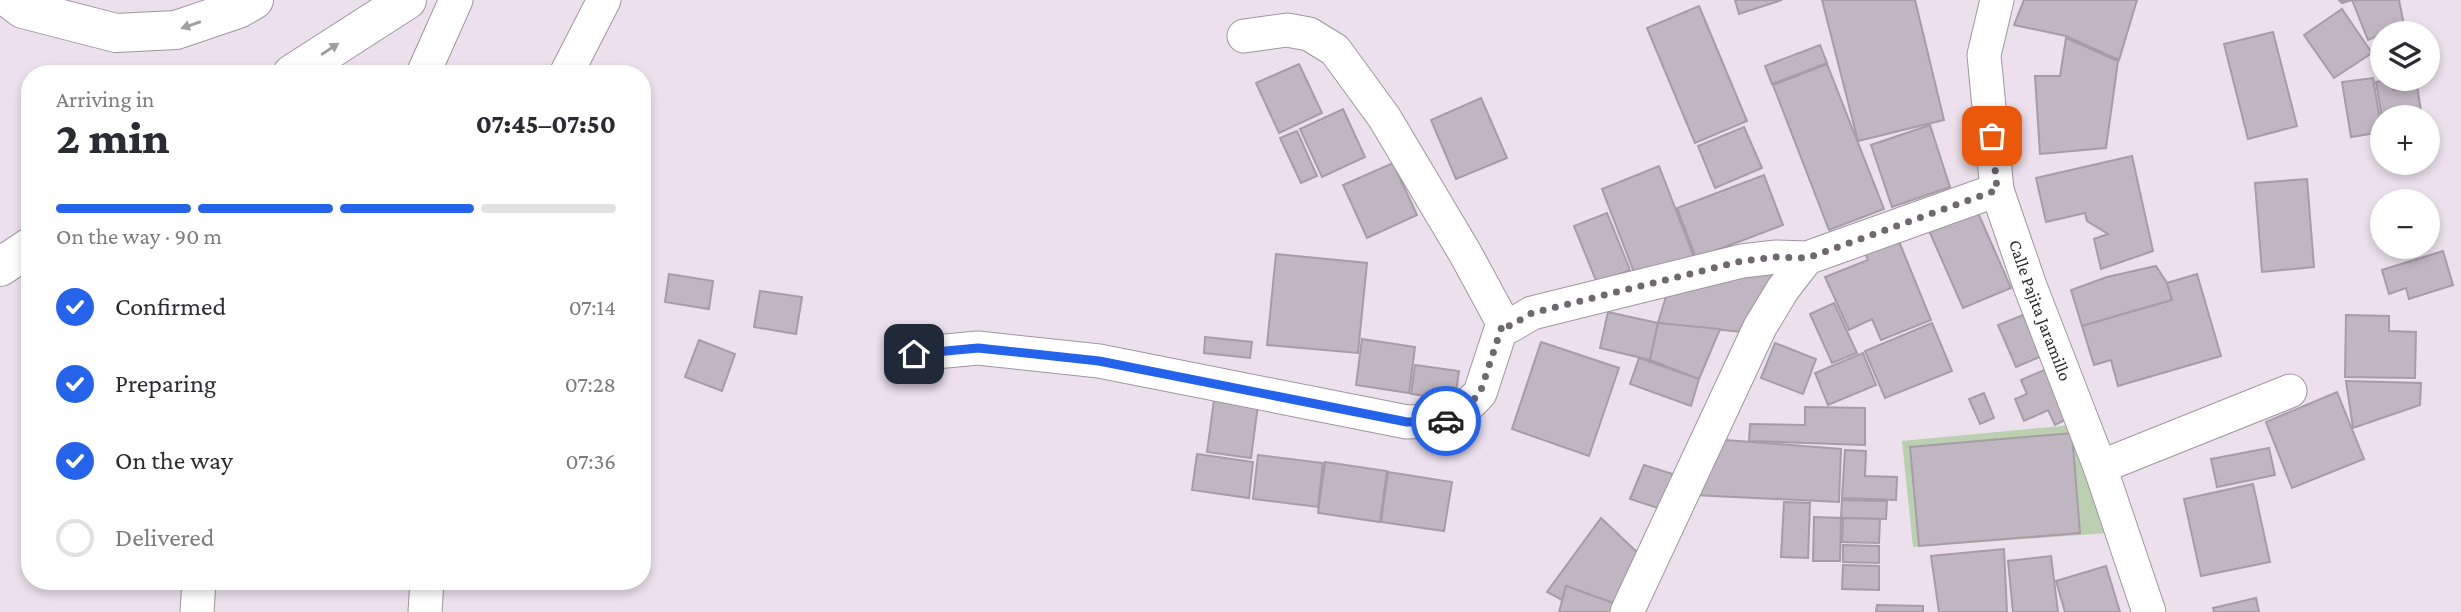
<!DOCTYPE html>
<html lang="en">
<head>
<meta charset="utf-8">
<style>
	:root { --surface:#fff; --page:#f2f2f3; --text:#2b2b33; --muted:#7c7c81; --line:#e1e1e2; --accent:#2563eb }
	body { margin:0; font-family:"Crimson Pro",serif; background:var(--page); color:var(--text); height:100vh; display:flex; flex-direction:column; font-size:26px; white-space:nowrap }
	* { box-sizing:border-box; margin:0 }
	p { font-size:23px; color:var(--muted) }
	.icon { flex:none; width:38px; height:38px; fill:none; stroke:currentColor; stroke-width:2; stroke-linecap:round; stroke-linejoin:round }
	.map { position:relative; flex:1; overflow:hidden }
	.drawer { position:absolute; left:21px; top:65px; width:630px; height:525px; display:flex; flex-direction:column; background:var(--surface); border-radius:28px; box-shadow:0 4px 10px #0003 }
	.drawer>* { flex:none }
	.controls { position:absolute; left:2370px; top:21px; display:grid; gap:14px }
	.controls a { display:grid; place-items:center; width:70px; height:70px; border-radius:50%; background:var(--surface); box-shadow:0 4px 10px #0003; font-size:35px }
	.pin { position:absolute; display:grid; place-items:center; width:60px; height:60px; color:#fff; margin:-30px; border-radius:14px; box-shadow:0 4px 10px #0006 }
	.courier { position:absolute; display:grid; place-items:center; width:70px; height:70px; margin:-35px; border:5px solid #2563eb; border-radius:50%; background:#fff; color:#222; box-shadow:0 2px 9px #0007 }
	.headline em { font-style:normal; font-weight:800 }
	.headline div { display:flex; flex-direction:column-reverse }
	.headline { display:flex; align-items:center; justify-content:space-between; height:119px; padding:0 35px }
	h1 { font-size:46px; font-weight:800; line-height:52px }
	.bar { display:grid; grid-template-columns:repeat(4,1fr); gap:10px 7px; align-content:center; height:84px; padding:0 35px }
	.bar i { height:9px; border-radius:5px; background:var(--line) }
	.bar .selected { background:var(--accent) }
	.bar p { grid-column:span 4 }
	ol { padding:0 35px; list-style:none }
	li { display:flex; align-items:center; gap:21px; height:77px }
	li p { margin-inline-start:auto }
	li .icon { padding:7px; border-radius:50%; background:var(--accent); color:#fff; stroke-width:4 }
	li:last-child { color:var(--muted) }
	li i { width:38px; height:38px; border:4px solid var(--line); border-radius:50% }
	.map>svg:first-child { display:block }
	.green { fill:#bad0b1 }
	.building { fill:#c0b6c1; stroke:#a69ca7; stroke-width:2 }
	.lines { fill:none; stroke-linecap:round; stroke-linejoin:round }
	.minor-casing { stroke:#a095a0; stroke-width:35 }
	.motorway-casing { stroke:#a095a0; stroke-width:40 }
	.minor { stroke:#fff; stroke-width:33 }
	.motorway { stroke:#fff; stroke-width:38 }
	.oneway { fill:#a09ea0 }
	.done { stroke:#6f686f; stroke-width:7; stroke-dasharray:0 12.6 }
	.route { stroke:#2563eb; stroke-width:9 }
	.labels { text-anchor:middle; stroke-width:5; stroke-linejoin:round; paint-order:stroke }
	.street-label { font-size:18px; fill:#2c282c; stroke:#ebe0eb }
</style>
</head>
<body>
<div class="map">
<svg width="2461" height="612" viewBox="0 0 2461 612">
	<rect width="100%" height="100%" fill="#ebe0eb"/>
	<polygon class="green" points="2083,424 2109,533 1913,547 1902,441"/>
	<g class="building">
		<polygon points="1735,0 1782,0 1739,14"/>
		<polygon points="1822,0 1915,0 1944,120 1858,141"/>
		<polygon points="2024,0 2137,0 2119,60 2066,36 2014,25"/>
		<polygon points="2339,0 2399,0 2404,25 2368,40 2352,0 2342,3"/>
		<polygon points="1699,6 1747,121 1695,143 1647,28"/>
		<polygon points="2342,9 2372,53 2334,78 2304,35"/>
		<polygon points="2273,32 2297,126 2248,139 2224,44"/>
		<polygon points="2066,38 2118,61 2106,148 2040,154 2035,76 2060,76"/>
		<polygon points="1820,45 1827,63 1772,84 1765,66"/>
		<polygon points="1299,64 1322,113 1279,133 1256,83"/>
		<polygon points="1827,64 1884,209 1829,230 1773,85"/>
		<polygon points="2373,78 2382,132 2351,137 2342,82"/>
		<polygon points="2391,79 2393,90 2401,89 2400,79 2416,79 2422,117 2382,118 2376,82"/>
		<polygon points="1481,98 1507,158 1456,179 1431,120"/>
		<polygon points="1343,109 1365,157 1322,177 1300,129"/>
		<polygon points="1930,125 1950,187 1892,207 1871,145"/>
		<polygon points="1744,127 1762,168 1715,188 1698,146"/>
		<polygon points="1297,131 1317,176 1301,183 1280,138"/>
		<polygon points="2132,156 2153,251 2101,269 2094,239 2108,234 2087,221 2085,213 2046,222 2036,178"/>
		<polygon points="1393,163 1417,215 1367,238 1343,185"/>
		<polygon points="1659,166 1694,257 1637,280 1602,189"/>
		<polygon points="1764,175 1783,225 1696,258 1677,208"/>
		<polygon points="2307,179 2314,267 2262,272 2255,183"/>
		<polygon points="1975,206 2011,288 1963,308 1927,226"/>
		<polygon points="1607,213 1630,270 1597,283 1574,226"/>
		<polygon points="1898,239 1931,320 1881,340 1872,319 1849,330 1825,277 1868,260 1865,253"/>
		<polygon points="2443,251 2453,285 2409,299 2406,288 2389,294 2382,270"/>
		<polygon points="1276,254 1367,263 1358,353 1267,345"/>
		<polygon points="2156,266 2167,283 2172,300 2082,326 2071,290 2107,277"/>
		<polygon points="1776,269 1741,332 1658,323 1670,283"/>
		<polygon points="669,274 713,281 709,309 665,302"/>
		<polygon points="2197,274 2221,356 2118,386 2111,360 2094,365 2082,326 2172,300 2167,283"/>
		<polygon points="760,291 802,297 796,334 754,327"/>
		<polygon points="1834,303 1857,353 1832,363 1810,314"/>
		<polygon points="1608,312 1658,323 1650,360 1600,348"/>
		<polygon points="2023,315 2042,356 2016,367 1998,325"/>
		<polygon points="2346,315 2389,316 2389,331 2416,332 2415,378 2345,377"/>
		<polygon points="1658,323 1720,329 1699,379 1650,360"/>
		<polygon points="1932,323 1952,371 1885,398 1865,351"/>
		<polygon points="1205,337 1252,342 1250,358 1204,353"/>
		<polygon points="1362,339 1415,347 1409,393 1356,385"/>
		<polygon points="699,340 735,354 722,391 685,377"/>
		<polygon points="1541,342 1619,368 1589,456 1512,429"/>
		<polygon points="1775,343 1816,359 1803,394 1761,378"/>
		<polygon points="1863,353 1876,385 1828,405 1815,373"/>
		<polygon points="1639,358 1699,379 1691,406 1630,384"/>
		<polygon points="1415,365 1459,371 1455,400 1411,394"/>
		<polygon points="2049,368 2071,417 2055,425 2048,410 2024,421 2015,399 2027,394 2021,380"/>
		<polygon points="2346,381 2421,383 2420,405 2353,428"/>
		<polygon points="2337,392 2364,459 2292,488 2266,422"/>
		<polygon points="1984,393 1994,418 1980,424 1969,399"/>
		<polygon points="1214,400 1258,405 1251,458 1207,452"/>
		<polygon points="1805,407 1865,408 1865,445 1749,441 1750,424 1805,425"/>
		<polygon points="2072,433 2080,533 1919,546 1910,447"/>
		<polygon points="1713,439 1841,449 1839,502 1694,495"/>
		<polygon points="2269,448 2275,475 2217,487 2211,459"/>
		<polygon points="1845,450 1866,451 1865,476 1897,477 1896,500 1842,498"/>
		<polygon points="1197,454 1253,462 1249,498 1192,490"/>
		<polygon points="1258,455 1323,463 1318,507 1253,499"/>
		<polygon points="1325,462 1387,471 1380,522 1318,513"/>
		<polygon points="1644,465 1679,476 1661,509 1630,499"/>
		<polygon points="1388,472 1452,482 1444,531 1381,522"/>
		<polygon points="2253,484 2270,562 2201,576 2184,499"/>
		<polygon points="1842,500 1887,501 1886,519 1841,518"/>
		<polygon points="1784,502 1810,503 1808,558 1781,557"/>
		<polygon points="1814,517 1841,518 1840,561 1813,561"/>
		<polygon points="1601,518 1640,555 1616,604 1566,586 1562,600 1547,592"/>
		<polygon points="1843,518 1880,519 1879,543 1842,542"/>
		<polygon points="1843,545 1879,546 1879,563 1843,562"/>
		<polygon points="2004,549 2007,612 1939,612 1931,556"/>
		<polygon points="2051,556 2058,612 2013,612 2008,561"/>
		<polygon points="1843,565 1879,566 1879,590 1842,589"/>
		<polygon points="2106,566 2120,612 2065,612 2056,581"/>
		<polygon points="1566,586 1616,604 1611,612 1559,612"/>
		<polygon points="2256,598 2259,612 2214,612 2213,608"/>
		<polygon points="1877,605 1923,606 1923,612 1876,612"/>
	</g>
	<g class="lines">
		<g class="minor-casing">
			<g id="minor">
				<path id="s1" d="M1997,0L1984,55L1997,190L2030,286L2100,467L2149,612"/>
				<polyline points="423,74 456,0"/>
				<polyline points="566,74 604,0"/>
				<polyline points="1503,323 1510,326 1532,313 1742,261 1776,257 1807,258 1997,190"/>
				<polyline points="914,354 978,348 1099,361 1407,422 1454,420 1480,393 1503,323 1465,253 1384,117 1335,50 1309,34 1287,30 1244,36"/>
				<polyline points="2100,467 2290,391"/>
				<polyline points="197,612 199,581"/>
				<polyline points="425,612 427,581"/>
				<polyline points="1627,612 1760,327 1783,289 1807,258"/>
			</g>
		</g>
		<g class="motorway-casing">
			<g id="motorway">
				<polyline points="11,0 23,9 116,33 176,30 238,9 254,0"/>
				<polyline points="292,74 407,0"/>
				<polyline points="0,267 30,247"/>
			</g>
		</g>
		<use href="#minor" class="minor"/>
		<use href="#motorway" class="motorway"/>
	</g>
	<defs><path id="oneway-solid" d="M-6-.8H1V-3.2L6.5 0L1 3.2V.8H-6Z" transform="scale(1.75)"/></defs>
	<g class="oneway">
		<use href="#oneway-solid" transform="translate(191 25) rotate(161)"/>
		<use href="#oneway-solid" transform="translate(330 49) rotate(-33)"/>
	</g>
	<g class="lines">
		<polyline class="done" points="1446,421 1454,420 1480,393 1503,323 1510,326 1532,313 1742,261 1776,257 1807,258 1997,190 1992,136"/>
		<polyline class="route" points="914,354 978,348 1099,361 1407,422 1446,421"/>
	</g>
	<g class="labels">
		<g class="street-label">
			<text dy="6" stroke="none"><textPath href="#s1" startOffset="320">Calle Pajita Jaramillo</textPath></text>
		</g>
	</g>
</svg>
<div class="controls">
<a><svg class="icon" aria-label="layers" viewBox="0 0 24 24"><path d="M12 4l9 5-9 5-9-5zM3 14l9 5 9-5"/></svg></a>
<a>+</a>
<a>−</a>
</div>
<div class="pin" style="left:1992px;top:136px;background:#ea580c"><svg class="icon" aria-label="bag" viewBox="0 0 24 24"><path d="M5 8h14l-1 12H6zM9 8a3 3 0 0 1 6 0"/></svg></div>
<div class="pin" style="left:914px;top:354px;background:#1f2937"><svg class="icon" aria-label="home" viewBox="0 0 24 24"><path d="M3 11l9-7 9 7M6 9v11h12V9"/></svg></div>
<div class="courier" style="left:1446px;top:421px"><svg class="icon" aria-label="car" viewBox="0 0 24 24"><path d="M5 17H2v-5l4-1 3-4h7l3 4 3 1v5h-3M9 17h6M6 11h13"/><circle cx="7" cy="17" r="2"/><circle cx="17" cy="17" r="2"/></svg></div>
<section class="drawer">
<div class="headline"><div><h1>2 min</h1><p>Arriving in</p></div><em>07:45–07:50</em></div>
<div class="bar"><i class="selected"></i><i class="selected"></i><i class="selected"></i><i></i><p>On the way · 90 m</p></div>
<ol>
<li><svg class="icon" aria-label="check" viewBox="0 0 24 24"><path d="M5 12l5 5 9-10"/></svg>Confirmed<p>07:14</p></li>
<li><svg class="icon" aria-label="check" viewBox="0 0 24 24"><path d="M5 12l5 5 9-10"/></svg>Preparing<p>07:28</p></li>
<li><svg class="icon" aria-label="check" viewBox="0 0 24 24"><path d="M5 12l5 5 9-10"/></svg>On the way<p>07:36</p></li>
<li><i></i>Delivered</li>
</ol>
</section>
</div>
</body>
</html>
